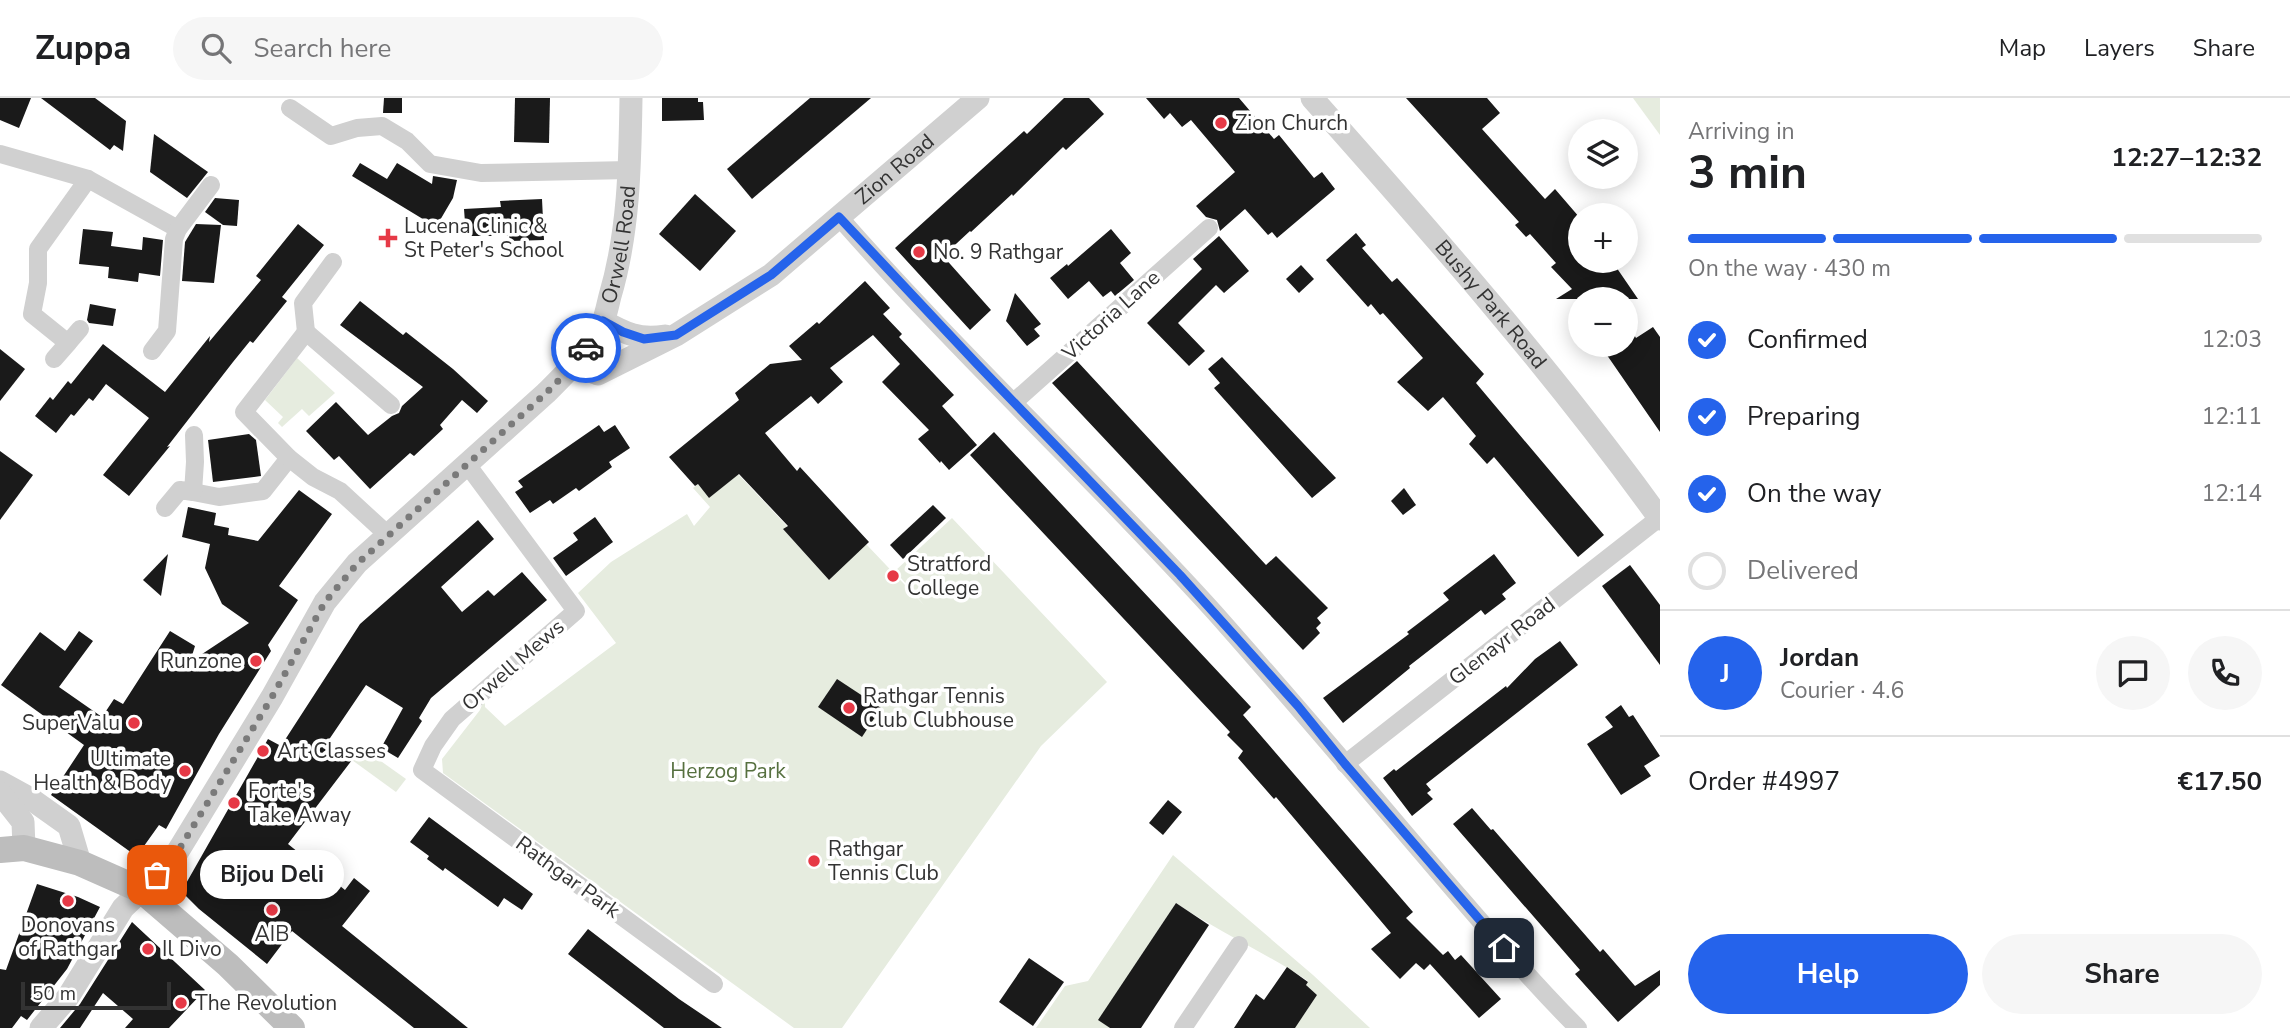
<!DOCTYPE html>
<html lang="en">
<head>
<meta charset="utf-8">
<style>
	:root { --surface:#fff; --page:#f6f6f6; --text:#202124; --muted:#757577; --line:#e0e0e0; --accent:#2563eb }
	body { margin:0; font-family:"Nunito Sans",sans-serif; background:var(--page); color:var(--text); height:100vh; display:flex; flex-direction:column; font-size:26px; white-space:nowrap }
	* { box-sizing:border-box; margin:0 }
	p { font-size:23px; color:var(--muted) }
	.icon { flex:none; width:38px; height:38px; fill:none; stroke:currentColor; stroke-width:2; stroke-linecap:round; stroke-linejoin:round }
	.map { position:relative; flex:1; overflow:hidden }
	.sheet { display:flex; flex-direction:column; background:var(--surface); width:630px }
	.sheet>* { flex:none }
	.controls { position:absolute; left:1568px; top:21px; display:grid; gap:14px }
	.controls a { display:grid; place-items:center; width:70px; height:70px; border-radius:50%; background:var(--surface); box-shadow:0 4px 18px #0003; font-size:35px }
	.scale { position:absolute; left:21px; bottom:18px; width:150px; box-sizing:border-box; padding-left:7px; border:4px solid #333; border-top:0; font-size:19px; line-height:24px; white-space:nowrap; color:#333; -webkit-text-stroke:5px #fff; paint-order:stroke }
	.pin { position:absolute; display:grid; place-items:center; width:60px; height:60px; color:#fff; margin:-30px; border-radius:14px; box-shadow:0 4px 10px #0006 }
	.courier { position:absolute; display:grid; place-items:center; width:70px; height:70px; margin:-35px; border:5px solid #2563eb; border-radius:50%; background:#fff; color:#222; box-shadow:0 2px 9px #0007 }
	.bubble { position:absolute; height:49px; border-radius:24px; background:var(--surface); box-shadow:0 4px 18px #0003; font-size:23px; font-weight:700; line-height:49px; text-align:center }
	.headline em { font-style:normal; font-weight:700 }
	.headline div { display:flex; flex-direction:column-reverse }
	.headline { display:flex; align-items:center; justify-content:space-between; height:119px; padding:0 28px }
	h1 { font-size:46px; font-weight:700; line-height:52px }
	.bar { display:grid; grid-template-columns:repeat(4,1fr); gap:10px 7px; align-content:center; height:84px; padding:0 28px }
	.bar i { height:9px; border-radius:5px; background:var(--line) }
	.bar .current { background:var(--accent) }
	.bar p { grid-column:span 4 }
	.line { display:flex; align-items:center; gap:18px; padding:0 28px; border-top:2px solid var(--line) }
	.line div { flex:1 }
	.round { display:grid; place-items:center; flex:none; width:74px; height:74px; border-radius:37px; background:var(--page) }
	ol { padding:0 28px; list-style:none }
	li { display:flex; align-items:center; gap:21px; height:77px }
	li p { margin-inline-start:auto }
	li .icon { padding:7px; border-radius:50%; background:var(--accent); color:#fff; stroke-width:4 }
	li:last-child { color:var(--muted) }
	li i { width:38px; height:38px; border:4px solid var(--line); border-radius:50% }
	.action { display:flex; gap:14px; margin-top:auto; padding:14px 28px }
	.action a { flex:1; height:80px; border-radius:42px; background:var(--accent); color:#fff; font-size:28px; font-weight:700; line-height:80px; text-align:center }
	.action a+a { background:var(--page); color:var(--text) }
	header { display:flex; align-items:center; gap:42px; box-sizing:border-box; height:98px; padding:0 35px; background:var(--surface); border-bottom:2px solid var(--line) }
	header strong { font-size:33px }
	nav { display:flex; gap:38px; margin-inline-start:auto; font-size:24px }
	.search { width:490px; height:63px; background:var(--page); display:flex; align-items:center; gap:18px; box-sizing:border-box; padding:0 24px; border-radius:38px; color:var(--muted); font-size:26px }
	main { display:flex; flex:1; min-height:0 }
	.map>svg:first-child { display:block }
	.green { fill:#e6ecdf }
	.building { fill:#1a1a1a }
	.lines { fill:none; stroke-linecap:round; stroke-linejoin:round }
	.minor { stroke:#d0d0d0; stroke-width:18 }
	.tertiary { stroke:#d0d0d0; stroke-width:23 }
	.secondary { stroke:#bdbdbd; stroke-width:26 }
	.done { stroke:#7a7a7a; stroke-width:7; stroke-dasharray:0 12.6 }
	.route { stroke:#2563eb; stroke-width:9 }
	.poi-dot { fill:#e63946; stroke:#fff; stroke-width:2.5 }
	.labels { text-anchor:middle; stroke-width:7; stroke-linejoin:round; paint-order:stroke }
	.poi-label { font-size:21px; fill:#333; stroke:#fff; text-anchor:start }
	.street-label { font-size:21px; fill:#333; stroke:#fff }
	.park-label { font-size:21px; fill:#56703f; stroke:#fff }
</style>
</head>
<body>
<header>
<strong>Zuppa</strong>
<div class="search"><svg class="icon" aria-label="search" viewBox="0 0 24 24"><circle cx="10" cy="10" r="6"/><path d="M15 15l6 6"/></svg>Search here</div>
<nav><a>Map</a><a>Layers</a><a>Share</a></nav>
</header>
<main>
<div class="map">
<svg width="1660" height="930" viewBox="0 0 1660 930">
	<rect width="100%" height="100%" fill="#fff"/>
	<g class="green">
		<polygon points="1633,0 1660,0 1660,37"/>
		<polygon points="297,260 335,295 309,318 302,311 282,329 278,325 283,319 265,302"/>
		<polygon points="738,376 787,428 784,432 829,482 866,446 924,507 895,473 952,420 1107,584 1041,648 842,930 794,930 443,675 442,661 480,612 485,599 485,609 505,628 616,545 578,495 611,464 687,416 694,428 710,409 693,390 698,386 709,400"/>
		<polygon points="361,649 406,681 396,694 352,662"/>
		<path d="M1173,757L1313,877L1370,930H1283L1278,911L1298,925L1317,897L1306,887L1308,883C1266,855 1219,834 1176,805L1099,922L1110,930H1036L1065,888L1088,883Z"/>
	</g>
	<g class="building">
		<polygon points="0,0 31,0 19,30 0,22"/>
		<polygon points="41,0 95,0 126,23 123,53 114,47 110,52"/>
		<polygon points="384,0 402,0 402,15 383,15"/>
		<polygon points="515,0 550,0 549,45 514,44"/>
		<polygon points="662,0 698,0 698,4 703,4 704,22 662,23"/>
		<polygon points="810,0 871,0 752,101 727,71"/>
		<polygon points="1064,0 1089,0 1104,16 1066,52 1063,49 1013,98 1012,96 971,134 970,133 943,158 991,212 970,232 895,150 1024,33 1027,36"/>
		<polygon points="1146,0 1239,0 1274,41 1279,37 1314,80 1322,74 1335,91 1277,140 1272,134 1268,137 1245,111 1220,133 1217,122 1206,119 1196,108 1235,74 1191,22 1182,29 1170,15 1164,21"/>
		<polygon points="1406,0 1487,0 1500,15 1482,31 1545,101 1555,91 1580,120 1580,163 1612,163 1638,201 1556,201 1572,191 1551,169 1556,165 1530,136 1526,139 1515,127 1519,124"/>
		<polygon points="154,36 208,74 187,100 150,74"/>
		<polygon points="360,65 387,81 397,65 432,86 433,78 457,82 453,100 436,129 352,78"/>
		<polygon points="695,96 736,133 700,173 659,136"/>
		<polygon points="215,100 239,102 237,128 223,127 205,114"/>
		<polygon points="542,101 544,142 510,143 509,138 466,138 464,111 501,109 500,103"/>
		<polygon points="196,126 221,127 214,185 182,183 185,144"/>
		<polygon points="298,126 324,147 282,199 287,203 253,245 250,243 233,264 167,349 170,348 129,398 103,377 149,320 106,286 93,303 89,300 74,318 71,316 56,335 35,318 50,299 53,302 68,283 71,286 103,246 165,294 210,238 209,244 261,182 256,178"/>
		<polygon points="83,131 113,134 111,148 142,152 143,139 163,142 160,178 139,175 138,184 108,180 109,169 79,166"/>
		<polygon points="1111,131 1131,155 1120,165 1134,182 1115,198 1111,193 1103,199 1089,183 1068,201 1050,180 1067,166 1068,168"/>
		<polygon points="1356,135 1366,147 1362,150 1392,184 1397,180 1484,276 1476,285 1604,437 1578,459 1494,359 1487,366 1469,346 1476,338 1443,299 1428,313 1397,284 1423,260 1383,215 1380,217 1371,206 1368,209 1326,162"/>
		<polygon points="1219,138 1249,173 1224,195 1216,187 1178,225 1205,253 1189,268 1147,225 1202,171 1193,161"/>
		<polygon points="1301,167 1314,181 1299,195 1286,181"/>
		<polygon points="865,183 890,210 883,216 902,236 899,239 954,297 942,308 977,347 949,372 941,363 940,365 918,341 929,332 882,284 900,266 873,237 830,270 843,284 818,306 811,298 765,335 797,373 800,369 869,444 829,482 783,431 788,428 739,376 709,400 698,386 695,388 669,359 739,302 735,295 770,266 802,262 789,248 817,224 819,226"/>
		<polygon points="1015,195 1041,226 1034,231 1040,238 1027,248 1006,223"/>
		<polygon points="360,203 403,237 406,234 453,271 488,303 477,315 462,302 440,327 443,331 414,358 410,355 370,391 339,358 334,362 306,333 336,304 368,337 392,318 399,315 402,308 423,289 340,227"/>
		<polygon points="90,206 116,211 113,228 89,225 87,222"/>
		<polygon points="1626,223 1636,240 1653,229 1660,239 1660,334 1600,247 1626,247"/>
		<polygon points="0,251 25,271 0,303"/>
		<polygon points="1222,259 1336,380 1312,400 1214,290 1220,285 1208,271"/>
		<polygon points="1077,263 1266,467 1276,458 1328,510 1317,520 1321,525 1316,530 1320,535 1303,552 1052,285"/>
		<polygon points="599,327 604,334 615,327 630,350 609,364 612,369 579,393 576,390 553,406 550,402 530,415 515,394 523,389 518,383"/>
		<polygon points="994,334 1251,609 1243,617 1413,814 1406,820 1443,857 1448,853 1455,862 1461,857 1501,901 1479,920 1430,866 1424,872 1416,865 1400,881 1371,851 1391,835 1276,699 1274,701 1238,660 1243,653 1227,637 1230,634 970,357"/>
		<polygon points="249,336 256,342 261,378 213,384 208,342"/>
		<polygon points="0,353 33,377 0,422"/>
		<polygon points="1404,390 1416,407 1403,417 1391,403"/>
		<polygon points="299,392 332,416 279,488 298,502 268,547 271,553 219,636 166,731 159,727 139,755 132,755 51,697 84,647 1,587 40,534 65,553 79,533 93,543 59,589 102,619 114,601 123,606 170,533 195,548 190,564 249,525 222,506 205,470 210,446 182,439 188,409 216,415 214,427 229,430 228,437 258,443"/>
		<polygon points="933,407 946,420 903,461 890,447"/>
		<polygon points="595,419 613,444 566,478 553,460 578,442 573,435"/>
		<polygon points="478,422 494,441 441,489 462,514 488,492 494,498 522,474 547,502 431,600 419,620 422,623 398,660 381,650 403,610 366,587 326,646 352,662 288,746 345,792 354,780 370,793 342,828 468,930 414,930 292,833 267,866 199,811 185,797 184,789 268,641 281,648 360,526"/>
		<polygon points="168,456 161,498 143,482"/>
		<polygon points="1494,456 1516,485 1502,496 1506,501 1485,517 1481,512 1409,568 1410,570 1343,625 1323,600 1409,536 1407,534 1449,502 1443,495"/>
		<polygon points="1630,467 1660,507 1660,567 1602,488"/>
		<polygon points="1560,543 1578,567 1426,686 1431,692 1427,695 1433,701 1412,718 1383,680 1394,671 1396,673 1506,588 1507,590 1535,561"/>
		<polygon points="837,581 881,610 862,639 818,609"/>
		<polygon points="1621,607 1629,619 1633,617 1660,658 1644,668 1651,678 1621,697 1587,646 1613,629 1605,619"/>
		<polygon points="1168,702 1182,714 1163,737 1149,725"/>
		<polygon points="1472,710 1491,732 1493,731 1600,854 1603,851 1635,888 1660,872 1660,887 1618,924 1575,876 1580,872 1453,726"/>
		<polygon points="429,719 533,796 522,812 504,800 498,809 445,770 443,773 427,761 429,758 410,744"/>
		<polygon points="37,786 78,799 100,809 67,871 27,922 21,918 12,930 0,930 0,871 6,872"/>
		<polygon points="1176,805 1209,827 1141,930 1110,930 1098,922"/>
		<polygon points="132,824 205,892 169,930 125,930 133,921 103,895 80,930 60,930 80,906"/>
		<polygon points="588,831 679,901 722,930 664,930 568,856"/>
		<polygon points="1029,860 1064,884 1033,928 999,904"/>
		<polygon points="1287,869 1308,884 1306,887 1317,897 1295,930 1234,930 1256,896 1264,902"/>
	</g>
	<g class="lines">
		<g class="minor">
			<polyline points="290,10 331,38 357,30 382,28 407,43 430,66 481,75 630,72"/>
			<polyline points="0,56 88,81 178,131"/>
			<path d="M839,119C959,256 1093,380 1215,515C1293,603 1369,693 1445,782C1489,833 1531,883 1578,930"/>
			<polyline points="80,231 68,245 32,216 38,185 38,151 88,81"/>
			<polyline points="306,234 303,205 333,164"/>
			<polyline points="152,253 167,233 174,141 178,131 211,87"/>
			<polyline points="54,261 68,245"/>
			<polyline points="1014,304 1209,130"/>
			<polyline points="466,365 576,513 452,621 433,648 422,672 714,886"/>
			<polyline points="193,394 219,399 263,393 289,360"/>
			<polyline points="165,410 180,392 193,394 195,364 194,337"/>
			<polyline points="388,437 340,393 313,379 289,360 244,314 306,234 391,307"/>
			<polyline points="1345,666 1659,420"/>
			<polyline points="1183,930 1239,847"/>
		</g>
		<g class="tertiary">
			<path id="s1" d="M1312,0C1433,136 1553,273 1660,421"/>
			<path d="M603,223C626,236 639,242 665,238"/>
			<path id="s2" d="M574,267L598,276L676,237L771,177L978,0"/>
			<polyline points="0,684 31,701 69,728 80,765"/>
			<polyline points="0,695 23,724 24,750"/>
			<path id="s3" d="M41,930L68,899L123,810L172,763L272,599L325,504L357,465L546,295C567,274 590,252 603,224C606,216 608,206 610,198C629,134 630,66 631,0"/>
		</g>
		<polyline class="secondary" points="0,752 24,750 80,765 141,792 228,867 292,930"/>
	</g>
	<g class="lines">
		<polyline class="done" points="157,777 172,763 272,599 325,504 357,466 546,295 574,267 586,250"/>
		<polyline class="route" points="586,250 603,223 623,234 644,241 676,237 771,177 839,119 977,266 1180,477 1298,608 1345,666 1504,850"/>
	</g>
	<g class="poi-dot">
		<circle cx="1221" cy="25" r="7"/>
		<path d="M384.5 129.5h7v7h7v7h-7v7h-7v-7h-7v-7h7z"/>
		<circle cx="919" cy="154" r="7"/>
		<circle cx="893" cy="478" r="7"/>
		<circle cx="256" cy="563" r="7"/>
		<circle cx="849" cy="610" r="7"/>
		<circle cx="134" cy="625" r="7"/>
		<circle cx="263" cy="653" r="7"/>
		<circle cx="185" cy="673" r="7"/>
		<circle cx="234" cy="705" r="7"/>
		<circle cx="814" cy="763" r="7"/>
		<circle cx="68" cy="803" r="7"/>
		<circle cx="272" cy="812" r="7"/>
		<circle cx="148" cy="851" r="7"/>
		<circle cx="181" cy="905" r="7"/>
	</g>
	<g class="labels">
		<g class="poi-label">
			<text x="1235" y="32">Zion Church</text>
			<text x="404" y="135">Lucena Clinic &amp;<tspan x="404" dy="24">St Peter's School</tspan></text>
			<text x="933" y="161">No. 9 Rathgar</text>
			<text x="907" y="473">Stratford<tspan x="907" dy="24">College</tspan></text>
			<text x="242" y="570" text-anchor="end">Runzone</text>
			<text x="863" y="605">Rathgar Tennis<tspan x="863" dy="24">Club Clubhouse</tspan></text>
			<text x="120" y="632" text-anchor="end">SuperValu</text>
			<text x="277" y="660">Art Classes</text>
			<text x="171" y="668" text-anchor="end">Ultimate<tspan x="171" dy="24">Health &amp; Body</tspan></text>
			<text x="248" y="700">Forte's<tspan x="248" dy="24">Take Away</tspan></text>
			<text x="828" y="758">Rathgar<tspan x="828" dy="24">Tennis Club</tspan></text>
			<text x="68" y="834" text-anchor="middle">Donovans<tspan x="68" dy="24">of Rathgar</tspan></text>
			<text x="272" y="843" text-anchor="middle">AIB</text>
			<text x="162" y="858">Il Divo</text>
			<text x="195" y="912">The Revolution</text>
		</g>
		<g class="street-label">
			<text dy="7" stroke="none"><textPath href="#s2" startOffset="388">Zion Road</textPath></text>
			<text dy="7" stroke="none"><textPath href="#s3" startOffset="990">Orwell Road</textPath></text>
			<text dy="7" stroke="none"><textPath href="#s1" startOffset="273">Bushy Park Road</textPath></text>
			<text transform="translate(1111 217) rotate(-42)" y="7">Victoria Lane</text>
			<text transform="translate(1502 543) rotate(-38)" y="7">Glenayr Road</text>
			<text transform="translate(513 567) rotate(-41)" y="7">Orwell Mews</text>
			<text transform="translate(568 779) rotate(36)" y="7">Rathgar Park</text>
		</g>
		<g class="park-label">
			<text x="728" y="680">Herzog Park</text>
		</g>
	</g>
</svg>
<div class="controls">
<a><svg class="icon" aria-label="layers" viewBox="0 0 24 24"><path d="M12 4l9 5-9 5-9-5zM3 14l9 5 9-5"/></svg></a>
<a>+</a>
<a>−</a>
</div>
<div class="scale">50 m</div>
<div class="pin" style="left:157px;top:777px;background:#ea580c"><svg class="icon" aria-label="bag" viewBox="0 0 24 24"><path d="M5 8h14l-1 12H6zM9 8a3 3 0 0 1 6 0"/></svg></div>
<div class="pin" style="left:1504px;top:850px;background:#1f2937"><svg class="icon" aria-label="home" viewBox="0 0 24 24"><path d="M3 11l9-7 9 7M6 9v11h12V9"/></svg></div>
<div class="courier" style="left:586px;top:250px"><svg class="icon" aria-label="car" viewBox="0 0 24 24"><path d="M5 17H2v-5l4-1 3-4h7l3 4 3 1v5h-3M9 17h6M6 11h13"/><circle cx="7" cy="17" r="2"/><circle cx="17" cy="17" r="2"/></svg></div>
<div class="bubble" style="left:200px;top:752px;width:144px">Bijou Deli</div>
</div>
<section class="sheet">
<div class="headline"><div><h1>3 min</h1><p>Arriving in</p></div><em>12:27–12:32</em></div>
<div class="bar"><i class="current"></i><i class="current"></i><i class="current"></i><i></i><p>On the way · 430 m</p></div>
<ol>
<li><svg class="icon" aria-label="check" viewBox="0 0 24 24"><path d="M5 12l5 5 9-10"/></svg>Confirmed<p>12:03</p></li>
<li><svg class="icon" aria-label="check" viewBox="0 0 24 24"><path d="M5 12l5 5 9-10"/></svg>Preparing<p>12:11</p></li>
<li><svg class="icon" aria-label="check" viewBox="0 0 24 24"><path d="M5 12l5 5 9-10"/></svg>On the way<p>12:14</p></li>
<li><i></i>Delivered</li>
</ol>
<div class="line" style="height:126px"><b class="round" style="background:var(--accent);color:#fff">J</b><div><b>Jordan</b><p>Courier · 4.6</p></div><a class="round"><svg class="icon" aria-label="chat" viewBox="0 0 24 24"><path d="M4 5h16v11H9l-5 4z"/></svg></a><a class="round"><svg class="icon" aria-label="phone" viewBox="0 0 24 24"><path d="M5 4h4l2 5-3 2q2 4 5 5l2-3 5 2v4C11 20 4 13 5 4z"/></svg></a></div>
<div class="line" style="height:91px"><div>Order #4997</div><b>€17.50</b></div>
<div class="action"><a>Help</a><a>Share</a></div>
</section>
</main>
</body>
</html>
